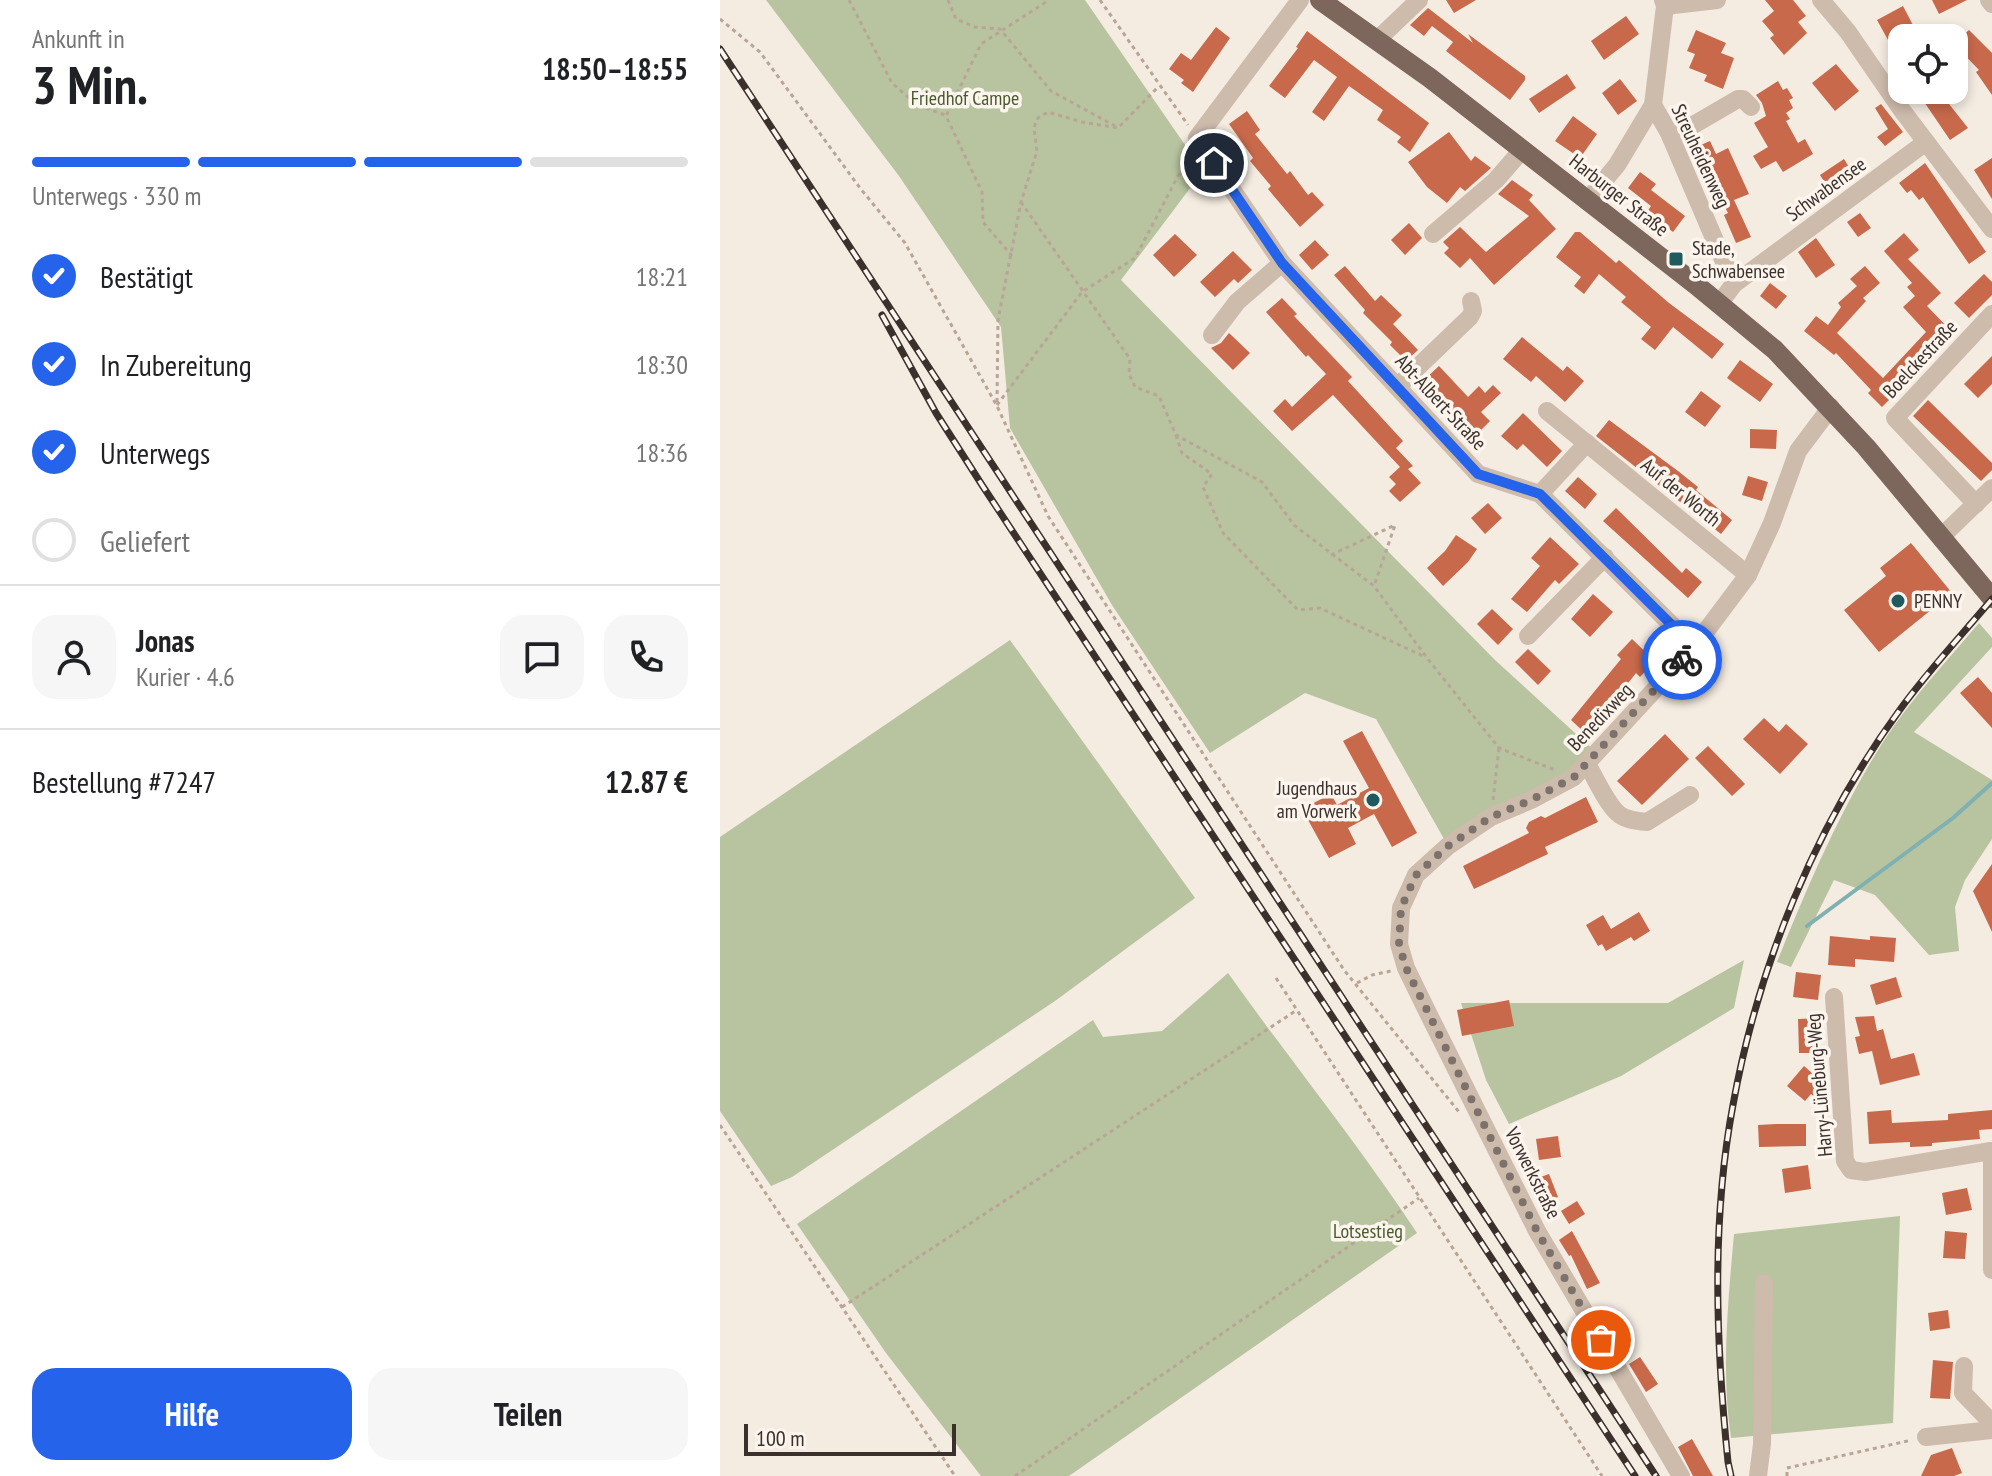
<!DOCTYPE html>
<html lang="de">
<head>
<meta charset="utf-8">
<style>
	:root { --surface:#fff; --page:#f6f6f6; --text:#202124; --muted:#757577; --line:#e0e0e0; --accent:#2563eb }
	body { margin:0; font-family:"PT Sans Narrow",sans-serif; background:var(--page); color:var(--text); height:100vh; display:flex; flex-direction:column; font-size:30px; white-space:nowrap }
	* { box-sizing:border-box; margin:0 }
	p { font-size:26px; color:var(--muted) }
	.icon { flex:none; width:44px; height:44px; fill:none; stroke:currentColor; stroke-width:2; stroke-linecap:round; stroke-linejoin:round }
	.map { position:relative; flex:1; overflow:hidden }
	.details { display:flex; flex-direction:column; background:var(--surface); width:720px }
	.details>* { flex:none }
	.tools { position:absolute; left:1168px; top:24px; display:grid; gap:16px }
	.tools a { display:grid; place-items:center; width:80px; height:80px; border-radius:16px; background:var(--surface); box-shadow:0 4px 12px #0003; font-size:40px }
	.scale { position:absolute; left:24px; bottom:20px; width:212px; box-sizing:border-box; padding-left:8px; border:4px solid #3b302b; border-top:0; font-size:22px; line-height:28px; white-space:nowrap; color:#3b302b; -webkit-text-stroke:6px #fbf5ee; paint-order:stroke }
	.pin { position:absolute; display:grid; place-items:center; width:68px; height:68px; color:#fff; margin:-34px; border:4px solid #fff; border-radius:50%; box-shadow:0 2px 8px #0007 }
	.courier { position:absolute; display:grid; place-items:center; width:80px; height:80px; margin:-40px; border:6px solid #2563eb; border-radius:50%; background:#fff; color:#222; box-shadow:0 2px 10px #0007 }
	.overview em { font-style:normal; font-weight:700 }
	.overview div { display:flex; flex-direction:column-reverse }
	.overview { display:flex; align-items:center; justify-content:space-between; height:136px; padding:0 32px }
	h1 { font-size:52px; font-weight:700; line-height:60px }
	.bar { display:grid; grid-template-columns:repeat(4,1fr); gap:12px 8px; align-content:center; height:96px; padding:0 32px }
	.bar i { height:10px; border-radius:6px; background:var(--line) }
	.bar .on { background:var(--accent) }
	.bar p { grid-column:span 4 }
	.line { display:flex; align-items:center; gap:20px; padding:0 32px; border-top:2px solid var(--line) }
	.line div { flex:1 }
	.round { display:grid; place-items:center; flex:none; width:84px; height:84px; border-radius:24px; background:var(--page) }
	ol { padding:0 32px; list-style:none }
	li { display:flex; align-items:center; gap:24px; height:88px }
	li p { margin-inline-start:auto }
	li .icon { padding:8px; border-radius:50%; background:var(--accent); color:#fff; stroke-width:4 }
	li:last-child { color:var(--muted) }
	li i { width:44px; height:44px; border:4px solid var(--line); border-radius:50% }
	.action { display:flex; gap:16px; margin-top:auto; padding:16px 32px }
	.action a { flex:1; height:92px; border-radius:24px; background:var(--accent); color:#fff; font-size:32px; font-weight:700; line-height:92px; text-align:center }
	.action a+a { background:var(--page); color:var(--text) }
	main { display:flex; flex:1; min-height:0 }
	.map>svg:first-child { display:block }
	.green { fill:#b8c4a0 }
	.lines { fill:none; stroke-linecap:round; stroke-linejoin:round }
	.stream { stroke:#7fb0b2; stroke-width:4 }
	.building { fill:#c8694b }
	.path { stroke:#b9a596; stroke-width:3; stroke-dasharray:4 4; stroke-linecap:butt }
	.minor { stroke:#cdbbac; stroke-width:18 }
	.major { stroke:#7d675c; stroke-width:20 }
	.rail-casing { stroke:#3b302b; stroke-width:7 }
	.rail { stroke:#fbf5ee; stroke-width:4; stroke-dasharray:12; stroke-linecap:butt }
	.done { stroke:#7c716b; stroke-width:8; stroke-dasharray:0 14.4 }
	.route { stroke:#2563eb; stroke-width:10 }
	.poi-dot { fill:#1f5a5e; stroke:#fbf5ee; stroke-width:3 }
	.labels { text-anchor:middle; stroke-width:7; stroke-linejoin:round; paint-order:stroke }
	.park-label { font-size:20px; fill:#4a5a2e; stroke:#fbf5ee }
	.street-label { font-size:20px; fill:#3b302b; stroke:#fbf5ee }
	.poi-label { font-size:20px; fill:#3b302b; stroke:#fbf5ee; text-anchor:start }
</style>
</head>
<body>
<main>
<section class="details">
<div class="overview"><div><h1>3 Min.</h1><p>Ankunft in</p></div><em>18:50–18:55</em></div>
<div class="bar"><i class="on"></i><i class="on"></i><i class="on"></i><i></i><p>Unterwegs · 330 m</p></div>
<ol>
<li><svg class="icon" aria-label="check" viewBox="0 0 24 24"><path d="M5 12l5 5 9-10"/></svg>Bestätigt<p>18:21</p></li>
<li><svg class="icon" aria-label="check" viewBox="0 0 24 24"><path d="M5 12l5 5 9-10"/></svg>In Zubereitung<p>18:30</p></li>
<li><svg class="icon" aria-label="check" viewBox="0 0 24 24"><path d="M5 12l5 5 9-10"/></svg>Unterwegs<p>18:36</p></li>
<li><i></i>Geliefert</li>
</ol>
<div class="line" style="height:144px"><a class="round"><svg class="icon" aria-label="person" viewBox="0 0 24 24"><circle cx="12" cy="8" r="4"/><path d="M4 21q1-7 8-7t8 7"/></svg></a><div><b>Jonas</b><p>Kurier · 4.6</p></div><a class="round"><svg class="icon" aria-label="chat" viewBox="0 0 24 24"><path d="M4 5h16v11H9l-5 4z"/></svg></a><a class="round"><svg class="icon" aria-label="phone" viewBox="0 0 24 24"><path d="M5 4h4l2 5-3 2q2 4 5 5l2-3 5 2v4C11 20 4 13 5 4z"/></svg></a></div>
<div class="line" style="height:104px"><div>Bestellung #7247</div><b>12.87 €</b></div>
<div class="action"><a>Hilfe</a><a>Teilen</a></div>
</section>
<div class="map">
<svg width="1272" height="1476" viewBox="0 0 1272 1476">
	<rect width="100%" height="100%" fill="#f4ebe1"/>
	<g class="green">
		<polygon points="46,0 365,0 483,171 401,280 775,660 877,753 728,846 656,719 585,693 490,753 392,605 290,428 281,327 179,176"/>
		<path d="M1259,623L1272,638V647L1194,732L1272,780V839L1245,880L1235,907L1239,951L1209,955L1155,895L1114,880L1071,967L1057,962C1087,887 1120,810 1163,742C1191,699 1226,662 1259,623Z"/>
		<polygon points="290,640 475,898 335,1001 72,1177 51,1186 0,1111 0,837"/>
		<polygon points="1024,960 1014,1008 901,1076 789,1124 766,1080 741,1003 948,1003"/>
		<path d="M508,973C570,1060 638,1144 697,1233L349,1476H261L166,1353L77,1224L373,1020L383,1037L442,1031Z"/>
		<path d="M1180,1216L1173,1423L1011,1438C1001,1370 1008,1302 1014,1234Z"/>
	</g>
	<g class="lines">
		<polyline class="stream" points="1087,926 1233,818 1272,783"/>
	</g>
	<g class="building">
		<polygon points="726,0 756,0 734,13"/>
		<polygon points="1045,0 1073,0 1086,16 1078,22 1087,33 1064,55 1050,38 1054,35 1042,21 1054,11"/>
		<polygon points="1212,0 1247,0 1219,14"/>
		<polygon points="1183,6 1194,27 1168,40 1157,20"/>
		<polygon points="708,8 753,43 748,34 805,76 805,80 790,100 726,51 733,42 712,26 704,36 690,25"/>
		<polygon points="906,16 919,34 884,60 871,41"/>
		<polygon points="496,27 510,38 473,92 461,83 464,80 449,69 461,53 471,60"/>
		<polygon points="976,30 1006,43 1001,53 1014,58 1003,89 984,81 987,75 969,68 975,54 967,51"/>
		<polygon points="1249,30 1272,53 1272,95 1256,72 1259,70 1234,44"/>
		<polygon points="587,31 709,123 690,152 677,142 681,137 657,120 663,110 629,86 604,121 592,112 617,77 594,60 565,98 549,86 578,48 576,47"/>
		<polygon points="1116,64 1139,91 1115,111 1092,83"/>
		<polygon points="847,74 856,88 819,113 809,99"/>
		<polygon points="900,79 917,101 898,115 882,93"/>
		<polygon points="1058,81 1063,90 1067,88 1073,98 1069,100 1073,108 1066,113 1070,119 1066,121 1078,143 1085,139 1093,154 1063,172 1056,161 1041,169 1033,156 1048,147 1034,123 1046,116 1042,103 1036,95"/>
		<polygon points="1196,90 1218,90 1248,128 1230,140"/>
		<polygon points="1161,104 1183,132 1165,146 1157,137 1168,129 1155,108"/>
		<polygon points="527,111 540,130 535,134 567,174 570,171 588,195 592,192 604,205 580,227 548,189 551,186 530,161 533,158 509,124"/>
		<polygon points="853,116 877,134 860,158 835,141"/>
		<polygon points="729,132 751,161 755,156 771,168 745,191 740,187 727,203 707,187 688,162"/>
		<polygon points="990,141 996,154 1008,148 1029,194 1014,200 1031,237 1016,243 1004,215 1008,213 974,148"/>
		<polygon points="1272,158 1272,199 1254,170"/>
		<polygon points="1124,159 1132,172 1108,188 1100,175"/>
		<polygon points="1205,163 1266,252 1249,264 1203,197 1199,200 1191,190 1187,193 1179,183"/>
		<polygon points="920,172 936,184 931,190 965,216 953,232 927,212 931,206 908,188"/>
		<polygon points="792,180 813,195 809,200 836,229 774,285 750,258 740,268 724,253 729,248 723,242 740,227 766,252 809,216 778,194"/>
		<polygon points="1140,213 1151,228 1138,237 1127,222"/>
		<polygon points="689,223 702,238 685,255 671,240"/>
		<polygon points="855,232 860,232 896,263 899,260 949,303 1004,344 992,359 953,327 935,350 921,339 931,327 901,302 906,297 879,274 864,294 854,286 861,277 836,257"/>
		<polygon points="1184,233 1199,250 1188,259 1221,293 1207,306 1233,333 1189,376 1191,378 1162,407 1148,393 1151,390 1116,353 1114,355 1084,331 1096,316 1108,325 1121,307 1118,303 1137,286 1130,279 1145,266 1160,283 1143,298 1146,301 1117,333 1163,378 1206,332 1183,307 1195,296 1187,287 1192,283 1164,251"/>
		<polygon points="455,234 477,255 454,277 433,255"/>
		<polygon points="1096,238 1115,265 1096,278 1078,252"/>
		<polygon points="595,240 609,255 592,270 579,255"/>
		<polygon points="513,251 532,270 518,283 514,279 495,297 480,282"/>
		<polygon points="625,266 655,301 661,295 682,315 673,324 698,350 686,361 670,345 672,342 643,313 645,310 614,275"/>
		<polygon points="1264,274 1272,282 1272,295 1249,318 1234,303"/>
		<polygon points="1050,283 1067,296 1056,309 1040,296"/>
		<polygon points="562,298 577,314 574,316 632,377 628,381 683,441 676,448 693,466 688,469 701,483 680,502 669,491 676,484 669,477 680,467 613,395 572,431 553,411 565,399 572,407 606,374 588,355 586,357 546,312"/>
		<polygon points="509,333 530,353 513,370 491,348 501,343"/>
		<polygon points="802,337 843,371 847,366 864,381 845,402 816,376 811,382 783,359"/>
		<polygon points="1272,356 1272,384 1258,398 1244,384"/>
		<polygon points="1020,360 1053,384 1040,402 1007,378"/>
		<polygon points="719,366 748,397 759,386 765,393 773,385 781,393 761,412 770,421 755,436 704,380"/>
		<polygon points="981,391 1001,406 985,427 965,412"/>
		<polygon points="1208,400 1272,463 1272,470 1261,481 1193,416"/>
		<polygon points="803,413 842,451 827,467 803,444 797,450 781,436"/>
		<polygon points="889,420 958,471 978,487 976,490 1012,520 1001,534 876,436"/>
		<polygon points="1030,429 1057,430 1056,449 1030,448"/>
		<polygon points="1028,476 1048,482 1042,501 1022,495"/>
		<polygon points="858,477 877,494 865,509 845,491"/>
		<polygon points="768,503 782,518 765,534 751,518"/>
		<polygon points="896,508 962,573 966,568 982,582 968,598 883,521"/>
		<polygon points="736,535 757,549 748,562 723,586 707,568 725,551"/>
		<polygon points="830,537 859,564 839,584 835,580 807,612 791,599 820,566 811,558"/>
		<polygon points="1191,543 1232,593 1159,652 1124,610 1166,576 1160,568"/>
		<polygon points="873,594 893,612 870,637 851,619"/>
		<polygon points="772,609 793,629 778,645 757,624"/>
		<polygon points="912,639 935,661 920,677 916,673 890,706 864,732 851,720 901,659 897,655"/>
		<polygon points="808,649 831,671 818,685 795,662"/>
		<polygon points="1258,677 1272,693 1272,728 1240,693"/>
		<polygon points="1044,718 1059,732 1066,724 1088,744 1060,774 1023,739"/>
		<polygon points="642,731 697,833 672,847 654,814 628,828 636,844 609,858 582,809 611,794 617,805 649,788 623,741"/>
		<polygon points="945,734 969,759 922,805 897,781"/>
		<polygon points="988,746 1025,784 1012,796 975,758"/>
		<polygon points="866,797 878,822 825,847 828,854 754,889 743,866 809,833 806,828 809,822 821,816 825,818"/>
		<polygon points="1272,864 1272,932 1253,891"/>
		<polygon points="919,912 930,931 914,941 911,937 886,951 882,944 878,946 866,925 883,915 891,929"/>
		<polygon points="1110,936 1150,940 1150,936 1176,938 1174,962 1135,959 1135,967 1108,965"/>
		<polygon points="1076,972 1101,975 1098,1000 1073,997"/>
		<polygon points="1176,977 1182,997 1156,1005 1150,985"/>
		<polygon points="789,1000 794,1026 742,1036 737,1010"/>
		<polygon points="1154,1016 1157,1031 1163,1029 1171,1059 1194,1053 1200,1075 1160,1085 1152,1051 1139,1054 1135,1037 1140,1036 1135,1017"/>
		<polygon points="1100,1018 1100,1041 1093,1041 1093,1053 1079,1053 1078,1019"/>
		<polygon points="1084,1066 1108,1087 1099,1101 1091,1094 1085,1101 1067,1086"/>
		<polygon points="1171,1110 1172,1123 1228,1120 1228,1114 1272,1110 1272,1129 1259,1130 1260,1139 1212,1143 1212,1146 1190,1147 1190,1142 1149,1144 1147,1112"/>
		<polygon points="1056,1124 1086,1124 1086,1146 1039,1147 1038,1125"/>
		<polygon points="838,1136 841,1157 819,1160 816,1139"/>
		<polygon points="1088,1165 1091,1189 1065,1193 1062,1169"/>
		<polygon points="829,1174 838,1197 818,1204 810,1181"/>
		<polygon points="1247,1188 1252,1210 1226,1215 1222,1193"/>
		<polygon points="857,1201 865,1214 849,1224 841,1211"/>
		<polygon points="852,1231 880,1283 867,1289 851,1255 849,1256 839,1240"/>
		<polygon points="1225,1231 1247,1233 1245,1259 1223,1258"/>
		<polygon points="1228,1310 1230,1328 1210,1331 1208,1313"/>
		<polygon points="903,1321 913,1337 898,1346 889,1330"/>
		<polygon points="920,1357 938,1384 926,1392 909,1364"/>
		<polygon points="1213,1360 1233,1362 1230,1399 1210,1398"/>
		<polygon points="972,1439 993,1476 973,1476 958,1447"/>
		<polygon points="1232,1448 1242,1473 1234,1476 1201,1476 1211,1455"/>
	</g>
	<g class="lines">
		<g class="path">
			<polyline points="129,0 172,83 197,105 225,115"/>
			<polyline points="228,0 236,19 255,27 280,29 331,91 395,126"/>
			<polyline points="380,0 468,125"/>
			<polyline points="0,19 40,52 140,188 185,243 277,406 328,516 624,970 739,1112"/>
			<polyline points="301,202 410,359 409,374 415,387 439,396 456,435 542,482 574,525 654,586 707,658 779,748 835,770"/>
			<polyline points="292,256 263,222 262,192 226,116 261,44 329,0"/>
			<polyline points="277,402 278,320 301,202 317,151 314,127 318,118 328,112 362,122 398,128 439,86"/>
			<polyline points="277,405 362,292 415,258 469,155"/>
			<polyline points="456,435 462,453 492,474 483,487 503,533 578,610 600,608 703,656"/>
			<polyline points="611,555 675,525 654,586"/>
			<polyline points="773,800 779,748"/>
			<polyline points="556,978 882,1476"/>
			<polyline points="637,983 652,975 671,971"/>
			<polyline points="0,1125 235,1476"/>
			<polyline points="122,1307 577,1010"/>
			<polyline points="295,1476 699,1198"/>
			<polyline points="1067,1476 1067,1468 1192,1440"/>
		</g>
		<g class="minor">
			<polyline points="580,0 477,138 562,263 758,474 820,494 974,647"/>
			<polyline points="1101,0 1128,32 1181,109 1272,229"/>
			<polyline points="1269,0 1272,4"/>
			<polyline points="945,6 997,0"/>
			<polyline points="657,40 699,0"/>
			<polyline points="933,105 949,133 1008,271"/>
			<polyline points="951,138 1018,99 1023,99 1031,107"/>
			<polyline points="867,201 897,165 933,105 945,6 943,0"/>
			<polyline points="713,234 776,180 802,150"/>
			<polyline points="999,304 1014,284 1206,142"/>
			<polyline points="492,335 517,302 562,263"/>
			<polyline points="677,387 750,317 753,311 751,301"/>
			<polyline points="827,411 1028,575"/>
			<polyline points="820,494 867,443"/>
			<polyline points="1256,504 1175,418 1272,314"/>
			<polyline points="1221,537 1272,488"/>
			<polyline points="808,636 885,557"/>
			<path d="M867,764C875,777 888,807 900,815C907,820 918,821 927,822L970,795"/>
			<polyline points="1114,997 1125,1161 1131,1170 1145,1172 1271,1151"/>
			<polyline points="1272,1151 1272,1270"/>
			<polyline points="1244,1366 1243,1393 1272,1423"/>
			<polyline points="1206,1437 1272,1430"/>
			<polyline points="961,1476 817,1231 708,1013 686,968 679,944 681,908 696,875 728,846 771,817 811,800 854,777 974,647 1028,575 1052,523 1078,451 1111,407"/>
			<polyline points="1038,1476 1042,1444 1044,1283"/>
		</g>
		<polyline class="major" points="600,0 710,78 975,284 1055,350 1146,447 1272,598"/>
		<g class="rail-casing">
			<g id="rail">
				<polyline points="0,49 936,1476"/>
				<polyline points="162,315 216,413 262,485 915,1476"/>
				<path d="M1011,1476L1008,1462C996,1344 991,1222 1013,1105C1038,966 1095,826 1179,711C1207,672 1241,636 1272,599"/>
			</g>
		</g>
		<use href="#rail" class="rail"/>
	</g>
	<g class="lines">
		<polyline class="done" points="881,1340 817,1231 686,968 679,944 681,908 696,875 728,846 771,817 811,800 854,777 962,660"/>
		<polyline class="route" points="494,163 562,263 758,474 820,494 974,647 962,660"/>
	</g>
	<g class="poi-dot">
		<rect x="948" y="251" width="16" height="16" rx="4"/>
		<circle cx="1178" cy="601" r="8"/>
		<circle cx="653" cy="800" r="8"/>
	</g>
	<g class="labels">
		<g class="park-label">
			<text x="245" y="105">Friedhof Campe</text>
			<text x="648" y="1238">Lotsestieg</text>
		</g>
		<g class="street-label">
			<text transform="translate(981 156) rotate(65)" y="7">Streuheidenweg</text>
			<text transform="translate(1106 189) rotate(-36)" y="7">Schwabensee</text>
			<text transform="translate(899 195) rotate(38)" y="7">Harburger Straße</text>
			<text transform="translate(1200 359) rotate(-47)" y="7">Boelckestraße</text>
			<text transform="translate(721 402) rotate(47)" y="7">Abt-Albert-Straße</text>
			<text transform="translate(961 492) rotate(39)" y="7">Auf der Worth</text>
			<text transform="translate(880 717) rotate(-47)" y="7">Benedixweg</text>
			<text transform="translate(1099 1085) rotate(-95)" y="7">Harry-Lüneburg-Weg</text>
			<text transform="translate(813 1173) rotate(63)" y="7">Vorwerkstraße</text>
		</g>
		<g class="poi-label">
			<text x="972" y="255">Stade,<tspan x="972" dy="23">Schwabensee</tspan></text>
			<text x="1194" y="608">PENNY</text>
			<text x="637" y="795" text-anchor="end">Jugendhaus<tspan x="637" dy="23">am Vorwerk</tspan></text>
		</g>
	</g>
</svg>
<div class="tools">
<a><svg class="icon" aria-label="locate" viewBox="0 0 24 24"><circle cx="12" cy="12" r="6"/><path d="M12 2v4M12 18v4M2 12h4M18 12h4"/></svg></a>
</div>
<div class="scale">100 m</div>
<div class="pin" style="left:881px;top:1340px;background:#ea580c"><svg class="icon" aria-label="bag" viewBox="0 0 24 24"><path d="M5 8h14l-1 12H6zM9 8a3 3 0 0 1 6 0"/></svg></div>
<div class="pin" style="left:494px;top:163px;background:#1f2937"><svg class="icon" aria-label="home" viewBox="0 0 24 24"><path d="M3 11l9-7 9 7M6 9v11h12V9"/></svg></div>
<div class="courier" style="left:962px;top:660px"><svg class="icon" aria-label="bike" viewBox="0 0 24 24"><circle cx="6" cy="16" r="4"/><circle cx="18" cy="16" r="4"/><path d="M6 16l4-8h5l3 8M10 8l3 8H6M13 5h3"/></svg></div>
</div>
</main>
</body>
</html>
